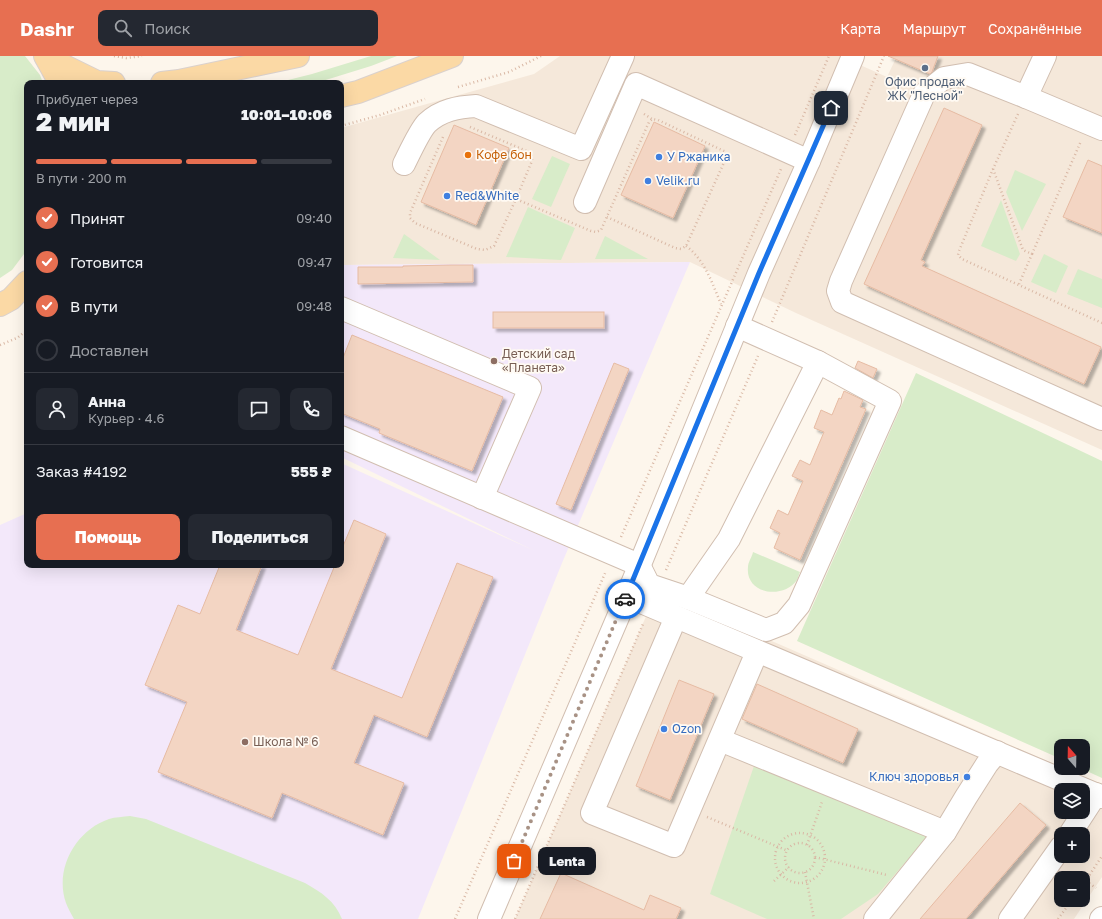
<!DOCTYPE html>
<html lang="ru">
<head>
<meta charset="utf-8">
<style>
	:root { --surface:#171b24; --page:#242831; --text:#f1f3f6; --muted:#9ea1a6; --line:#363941; --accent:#e76f51 }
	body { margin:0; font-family:"Golos Text",sans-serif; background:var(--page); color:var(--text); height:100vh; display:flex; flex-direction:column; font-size:15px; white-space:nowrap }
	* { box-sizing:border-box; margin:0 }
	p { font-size:13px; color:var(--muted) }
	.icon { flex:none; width:22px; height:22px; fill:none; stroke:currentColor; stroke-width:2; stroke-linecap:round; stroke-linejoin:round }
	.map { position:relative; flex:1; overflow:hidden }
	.side { position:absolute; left:24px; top:24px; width:320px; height:488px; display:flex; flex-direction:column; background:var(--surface); border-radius:8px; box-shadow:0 4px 16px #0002 }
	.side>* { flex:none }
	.needle { width:26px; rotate:340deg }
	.fabs { position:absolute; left:1054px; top:683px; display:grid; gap:8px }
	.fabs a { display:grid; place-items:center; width:36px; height:36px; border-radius:8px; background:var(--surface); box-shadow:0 4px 16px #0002; font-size:20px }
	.pin { position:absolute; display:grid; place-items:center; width:34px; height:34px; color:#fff; margin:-17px; border-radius:8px; box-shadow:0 2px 6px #0006 }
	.courier { position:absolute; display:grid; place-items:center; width:40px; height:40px; margin:-20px; border:3px solid #1a73e8; border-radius:50%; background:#fff; color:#222; box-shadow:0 1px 5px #0007 }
	.bubble { position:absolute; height:28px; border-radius:8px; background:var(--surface); box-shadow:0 4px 16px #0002; font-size:13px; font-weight:800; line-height:28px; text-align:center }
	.overview em { font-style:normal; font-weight:800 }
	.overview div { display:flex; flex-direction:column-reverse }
	.overview { display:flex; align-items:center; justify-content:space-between; height:68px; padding:0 12px }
	h1 { font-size:26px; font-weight:800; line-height:30px }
	.bar { display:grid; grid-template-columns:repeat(4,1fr); gap:6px 4px; align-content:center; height:48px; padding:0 12px }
	.bar i { height:5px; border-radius:3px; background:var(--line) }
	.bar .selected { background:var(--accent) }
	.bar p { grid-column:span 4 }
	.line { display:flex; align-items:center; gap:10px; padding:0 12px; border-top:1px solid var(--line) }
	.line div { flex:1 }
	.round { display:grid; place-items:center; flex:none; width:42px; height:42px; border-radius:8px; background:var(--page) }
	ol { padding:0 12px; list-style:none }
	li { display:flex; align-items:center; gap:12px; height:44px }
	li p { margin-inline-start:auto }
	li .icon { padding:4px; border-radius:50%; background:var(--accent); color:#fff; stroke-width:4 }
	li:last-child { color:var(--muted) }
	li i { width:22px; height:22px; border:2px solid var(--line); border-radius:50% }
	.action { display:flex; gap:8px; margin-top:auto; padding:8px 12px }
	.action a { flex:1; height:46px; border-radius:8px; background:var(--accent); color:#fff; font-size:16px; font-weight:800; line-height:46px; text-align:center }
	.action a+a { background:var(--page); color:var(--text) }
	header { display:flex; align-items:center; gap:24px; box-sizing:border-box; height:56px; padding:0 20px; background:var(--accent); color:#fff }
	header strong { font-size:19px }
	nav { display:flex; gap:22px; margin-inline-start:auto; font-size:14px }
	.search { width:280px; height:36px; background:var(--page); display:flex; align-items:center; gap:10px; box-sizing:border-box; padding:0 14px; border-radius:8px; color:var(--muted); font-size:15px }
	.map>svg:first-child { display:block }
	.residential { fill:#f5e8da; fill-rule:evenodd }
	.education { fill:#f3e8fa }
	.green { fill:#d8ecc9 }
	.building { fill:#f3d5c3; stroke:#e6bba3; filter:url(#shadow) }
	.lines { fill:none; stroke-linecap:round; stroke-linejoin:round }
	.minor-casing { stroke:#d1beb0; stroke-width:24 }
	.major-casing { stroke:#dad1cd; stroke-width:24 }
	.path { stroke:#d9b8a5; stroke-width:2.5; stroke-dasharray:1 3; stroke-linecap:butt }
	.minor { stroke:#fff; stroke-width:22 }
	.major { stroke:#fbd9a5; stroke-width:22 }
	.done { stroke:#a89285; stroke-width:4; stroke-dasharray:0 7.2 }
	.route { stroke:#1a73e8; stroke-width:5 }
	.service-dot { fill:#5c6f8a; stroke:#fffaf3; stroke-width:1.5 }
	.food-dot { fill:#e8710a; stroke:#fffaf3; stroke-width:1.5 }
	.shop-dot { fill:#3f7fe0; stroke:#fffaf3; stroke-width:1.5 }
	.education-dot { fill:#8d6e63; stroke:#fffaf3; stroke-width:1.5 }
	.labels { text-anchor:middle; stroke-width:3.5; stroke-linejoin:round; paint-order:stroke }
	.service-label { font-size:12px; fill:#4e5e75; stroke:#fffaf3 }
	.food-label { font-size:12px; fill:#c56008; stroke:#fffaf3; text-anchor:start }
	.shop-label { font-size:12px; fill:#366cbe; stroke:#fffaf3; text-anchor:start }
	.education-label { font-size:12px; fill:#785e54; stroke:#fffaf3; text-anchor:start }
</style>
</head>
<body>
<header>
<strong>Dashr</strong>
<div class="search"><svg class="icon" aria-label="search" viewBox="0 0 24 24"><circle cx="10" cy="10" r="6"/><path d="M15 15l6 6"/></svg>Поиск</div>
<nav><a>Карта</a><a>Маршрут</a><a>Сохранённые</a></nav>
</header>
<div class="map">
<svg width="1102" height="863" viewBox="0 0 1102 863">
	<defs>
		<filter id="shadow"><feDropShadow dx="3.5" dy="3.5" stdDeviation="1" flood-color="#0004"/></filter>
	</defs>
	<rect width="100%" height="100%" fill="#fdf6ec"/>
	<g class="residential">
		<polygon points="560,0 840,0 887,21 897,0 1102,0 1102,394 796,257 690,206 341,209 341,72 534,18"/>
		<path d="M657,535L1061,711V712H1064L1102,728V821L1074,863H515ZM1061,734H1083V756H1061ZM1061,778H1083V800H1061ZM1061,822H1083V844H1061Z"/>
	</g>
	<polygon class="education" points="690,206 562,507 418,863 0,863 0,469 27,457 27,509 341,509 341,407 535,495 341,401 341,209"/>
	<g class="green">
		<polygon points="0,0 25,0 40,19 43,27 27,27 27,194 12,214 0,222"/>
		<polygon points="371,0 397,0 371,10 316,27 276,27 312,18"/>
		<polygon points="552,100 570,108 551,151 532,143"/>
		<polygon points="1015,114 1046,128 1022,175 1006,136"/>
		<polygon points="1001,144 1020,198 1016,205 981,190"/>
		<polygon points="528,151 575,172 561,204 506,201"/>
		<polygon points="341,171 343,172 343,205 341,205"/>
		<polygon points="404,178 440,204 393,202"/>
		<polygon points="605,180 648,203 595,203"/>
		<polygon points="1044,198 1068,210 1056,237 1031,226"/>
		<polygon points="1078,213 1102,223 1102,252 1067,238"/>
		<polygon points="916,317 1102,405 1102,722 1080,712 1083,712 1083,690 1061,690 1061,703 797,585"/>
		<path d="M753,496L800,516C799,518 798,522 797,524C783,544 745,538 748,511C748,506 752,501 753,496Z"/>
		<polygon points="755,707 927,781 878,838 841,863 767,863 710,838"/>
		<path d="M130,760L146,763L305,827C321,836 335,845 342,863H74C71,858 68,852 66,847C54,813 76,774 109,763C115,761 123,761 130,760Z"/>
	</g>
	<g class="building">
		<polygon points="888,0 938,0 932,16 930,18"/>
		<polygon points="944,52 982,69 921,204 925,206 922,210 1101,291 1084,328 864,228"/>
		<polygon points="654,66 705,90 673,162 621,139"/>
		<polygon points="454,69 509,92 476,169 421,146"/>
		<polygon points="1088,104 1102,110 1102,177 1063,161"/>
		<polygon points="451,209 473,209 473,226 358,228 358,211 403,211 403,210"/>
		<rect x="493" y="256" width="111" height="16"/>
		<polygon points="352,279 503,341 472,415 379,377 380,373 341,357 341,307"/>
		<polygon points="858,305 877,313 873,322 855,312"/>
		<polygon points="614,307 629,313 571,454 556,448"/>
		<polygon points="844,335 863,344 860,351 866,353 800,504 774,492 780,477 770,472 778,454 788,459 803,425 792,420 800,404 810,409 824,376 814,372 821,354 832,359 839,342 841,343"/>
		<polygon points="354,464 386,478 331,613 402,642 457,507 493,521 427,681 374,659 354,707 404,727 383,779 282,737 272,762 158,716 187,646 145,629 178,549 200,558 220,509 262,509 236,574 298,599 335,509 341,509 341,495"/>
		<polygon points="679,624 714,638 670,744 636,730"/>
		<polygon points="757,628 858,673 843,707 742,663"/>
		<polygon points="1020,747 1046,769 966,863 920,863"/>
		<polygon points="561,817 644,854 650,839 681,852 676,863 540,863"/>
	</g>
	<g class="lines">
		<g class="minor-casing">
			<g id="minor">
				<polyline points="1045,0 1026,41 968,18 944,22 924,38 841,225 838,235 842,246 1102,363"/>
				<polyline points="1026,41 1102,73"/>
				<path d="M404,108C409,98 420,74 427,67C441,54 458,51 476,50L581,93L623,0"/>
				<polyline points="585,146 636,28 809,105"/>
				<polyline points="341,252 530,332 482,442"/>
				<polyline points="341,381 639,509 649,529 688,542 729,483 818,306 737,270"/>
				<polyline points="627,540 1102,741"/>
				<polyline points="688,542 766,574 784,567 799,549 890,345 818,306"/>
				<polyline points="676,561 592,757 674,790 757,596"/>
				<polyline points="720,684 945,776"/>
				<polyline points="1070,778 1096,738"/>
				<polyline points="489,863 627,540 759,217 809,105 853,0"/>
				<polyline points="875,863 945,776 966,741 987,708 997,696"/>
				<polyline points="1010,863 1061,791"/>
				<polyline points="1101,863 1102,862"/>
			</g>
		</g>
		<g class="major-casing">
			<g id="major">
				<polyline points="45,0 60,27"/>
				<polyline points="46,1 97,26 114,27"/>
				<polyline points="162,27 179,25 298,0"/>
				<polyline points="341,40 358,36 452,0"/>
				<polyline points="0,249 11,243 27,226"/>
			</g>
		</g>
		<g class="path">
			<polyline points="114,0 126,2 142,0"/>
			<polyline points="458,31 509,16 541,0"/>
			<polyline points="644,58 652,63"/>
			<polyline points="1018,58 993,113 959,195 958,199 962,203 1102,267"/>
			<polyline points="341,70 380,59 425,43"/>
			<polyline points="470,71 529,96 532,100 532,105 516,143 591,175 596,176 601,174 649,66 652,63 658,64 726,96 727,100 686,190 681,193 675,192 607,161"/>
			<polyline points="795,79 829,0"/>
			<polyline points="443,81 410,157 410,162 415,167 477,193 485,194 494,190 516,143"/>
			<polyline points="993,113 1023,194 1032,198 1019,228"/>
			<path d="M686,190C705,204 712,227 721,248"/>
			<polyline points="1032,198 1081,85"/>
			<polyline points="772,266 884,0"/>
			<polyline points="0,289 17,282 27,274"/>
			<polyline points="621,481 781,113"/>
			<polyline points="666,514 758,300"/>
			<polyline points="707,761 788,795"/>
			<circle cx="800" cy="802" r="25"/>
			<circle cx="800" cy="802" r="15"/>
			<polyline points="807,789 822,746"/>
			<polyline points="815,801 887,819"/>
			<polyline points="805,816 814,863"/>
			<polyline points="774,825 789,811"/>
			<polyline points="1086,825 1096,832"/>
			<polyline points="1083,829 1102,800"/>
			<polyline points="455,863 606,515"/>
			<polyline points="515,863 643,568"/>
			<polyline points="1058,863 1072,844"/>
		</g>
		<use href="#minor" class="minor"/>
		<use href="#major" class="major"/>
	</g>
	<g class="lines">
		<polyline class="done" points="514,805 625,543"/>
		<polyline class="route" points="625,543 759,217 831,52"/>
	</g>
	<circle class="service-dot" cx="925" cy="12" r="4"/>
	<circle class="food-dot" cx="468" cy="99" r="4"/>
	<g class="shop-dot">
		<circle cx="659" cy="101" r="4"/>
		<circle cx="648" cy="125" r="4"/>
		<circle cx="447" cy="140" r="4"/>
		<circle cx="664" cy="673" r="4"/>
		<circle cx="967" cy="721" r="4"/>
	</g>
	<g class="education-dot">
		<circle cx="494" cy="305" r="4"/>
		<circle cx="245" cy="686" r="4"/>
	</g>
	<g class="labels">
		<g class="service-label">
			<text x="925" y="30">Офис продаж<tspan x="925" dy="14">ЖК "Лесной"</tspan></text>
		</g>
		<g class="food-label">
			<text x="476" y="103">Кофе бон</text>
		</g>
		<g class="shop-label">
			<text x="667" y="105">У Ржаника</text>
			<text x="656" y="129">Velik.ru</text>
			<text x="455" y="144">Red&amp;White</text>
			<text x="672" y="677">Ozon</text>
			<text x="959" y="725" text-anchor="end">Ключ здоровья</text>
		</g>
		<g class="education-label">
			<text x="502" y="302">Детский сад<tspan x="502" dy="14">«Планета»</tspan></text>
			<text x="253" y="690">Школа № 6</text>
		</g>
	</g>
</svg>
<div class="fabs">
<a><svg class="needle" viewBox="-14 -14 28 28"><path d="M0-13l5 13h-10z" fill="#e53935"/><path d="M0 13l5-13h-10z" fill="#9ea1a6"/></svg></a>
<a><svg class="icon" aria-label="layers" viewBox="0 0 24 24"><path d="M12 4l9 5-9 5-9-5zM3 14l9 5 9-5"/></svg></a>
<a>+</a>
<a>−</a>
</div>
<div class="pin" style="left:514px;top:805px;background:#ea580c"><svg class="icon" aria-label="bag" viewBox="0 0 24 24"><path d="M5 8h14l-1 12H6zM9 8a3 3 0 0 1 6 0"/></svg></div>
<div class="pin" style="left:831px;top:52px;background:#1f2937"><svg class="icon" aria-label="home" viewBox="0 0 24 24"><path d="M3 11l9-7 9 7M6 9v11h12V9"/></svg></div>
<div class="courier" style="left:625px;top:543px"><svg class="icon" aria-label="car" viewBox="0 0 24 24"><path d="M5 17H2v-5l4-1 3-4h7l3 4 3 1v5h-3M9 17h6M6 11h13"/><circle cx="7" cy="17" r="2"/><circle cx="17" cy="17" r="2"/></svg></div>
<div class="bubble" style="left:538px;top:791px;width:58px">Lenta</div>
<section class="side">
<div class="overview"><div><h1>2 мин</h1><p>Прибудет через</p></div><em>10:01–10:06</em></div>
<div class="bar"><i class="selected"></i><i class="selected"></i><i class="selected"></i><i></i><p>В пути · 200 m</p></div>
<ol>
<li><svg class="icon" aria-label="check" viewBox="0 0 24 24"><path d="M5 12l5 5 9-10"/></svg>Принят<p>09:40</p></li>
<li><svg class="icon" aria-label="check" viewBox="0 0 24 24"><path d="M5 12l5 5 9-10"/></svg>Готовится<p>09:47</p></li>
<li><svg class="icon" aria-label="check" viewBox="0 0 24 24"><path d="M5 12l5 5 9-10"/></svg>В пути<p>09:48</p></li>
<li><i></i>Доставлен</li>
</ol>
<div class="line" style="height:72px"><a class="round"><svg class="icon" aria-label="person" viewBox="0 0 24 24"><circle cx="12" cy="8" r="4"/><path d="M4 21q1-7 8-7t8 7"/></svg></a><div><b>Анна</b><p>Курьер · 4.6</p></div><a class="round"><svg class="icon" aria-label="chat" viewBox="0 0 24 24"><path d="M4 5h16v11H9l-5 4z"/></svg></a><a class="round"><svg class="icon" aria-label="phone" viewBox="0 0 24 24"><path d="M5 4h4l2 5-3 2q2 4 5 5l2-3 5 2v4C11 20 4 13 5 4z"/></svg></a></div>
<div class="line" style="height:52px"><div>Заказ #4192</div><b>555 ₽</b></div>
<div class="action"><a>Помощь</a><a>Поделиться</a></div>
</section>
</div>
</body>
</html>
